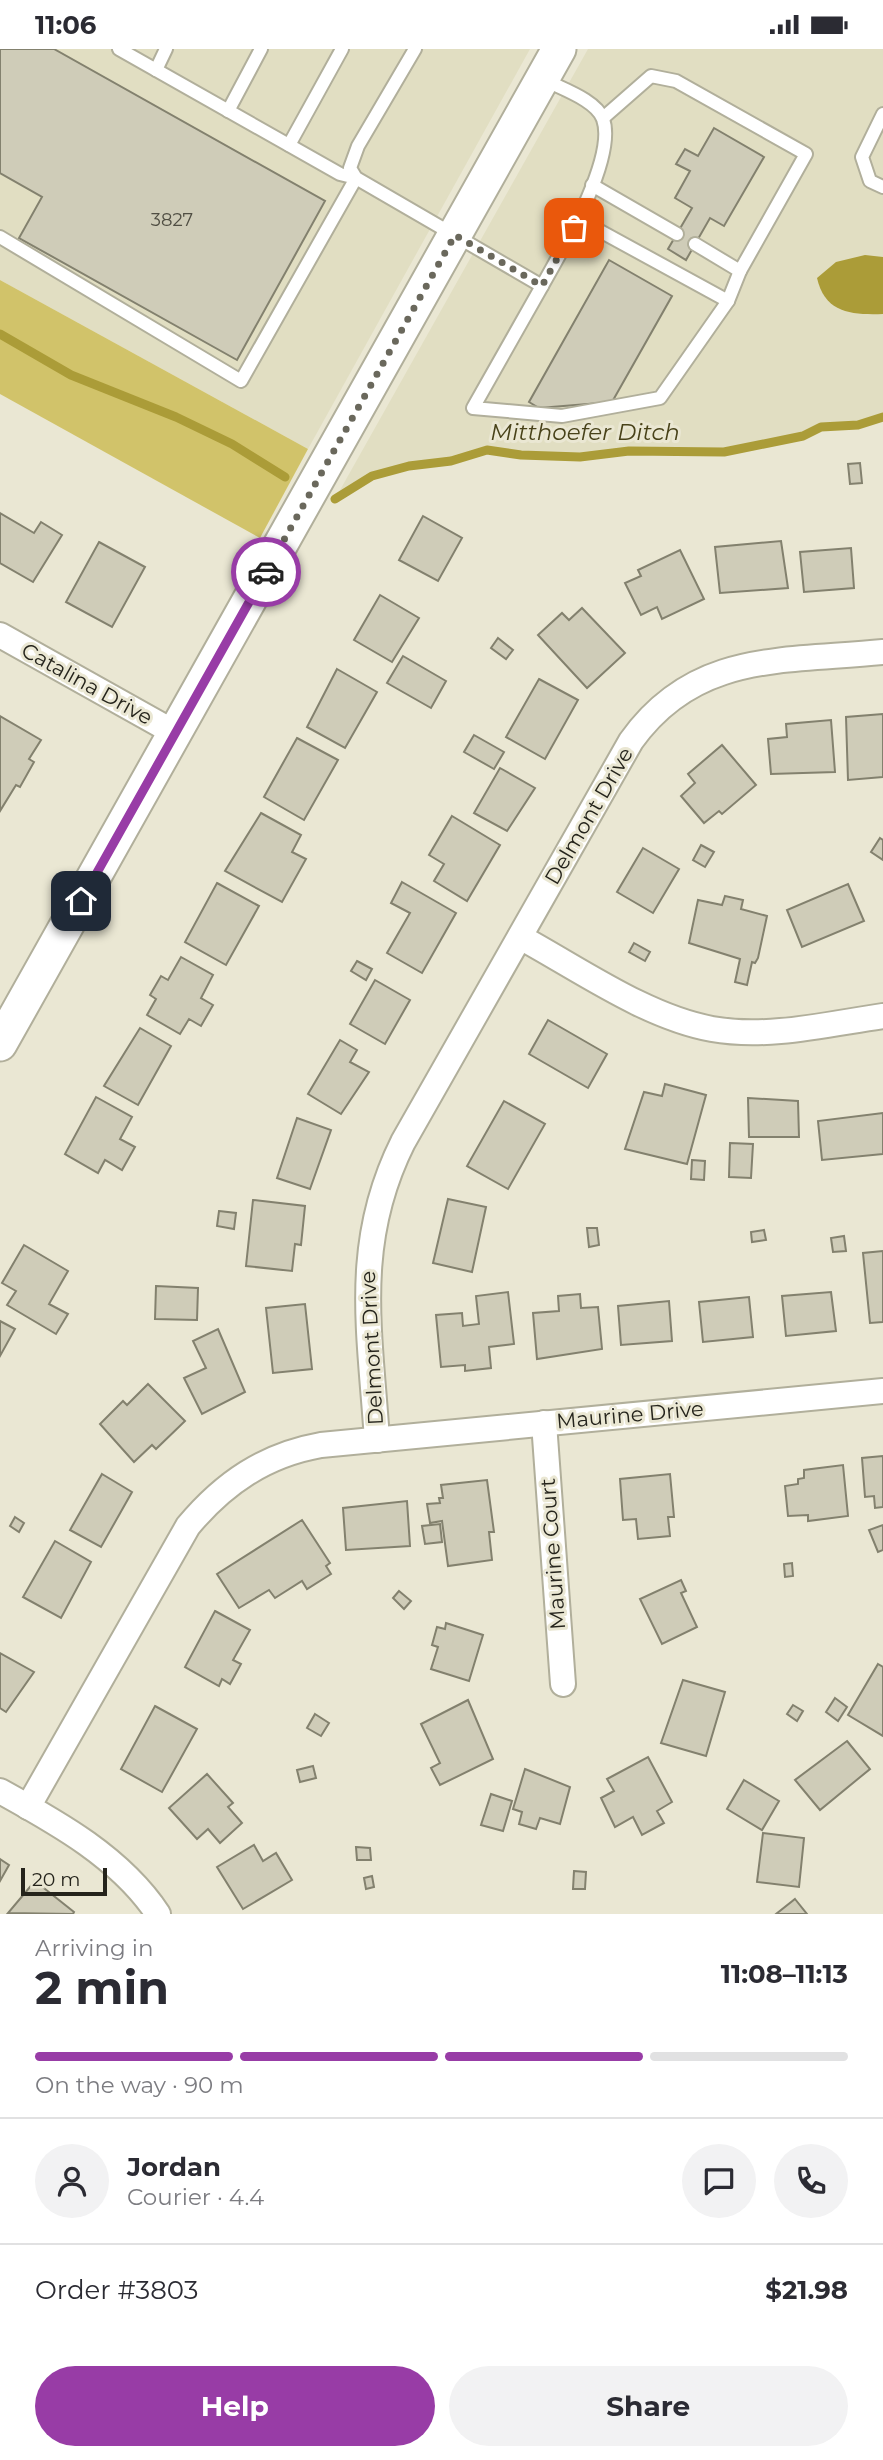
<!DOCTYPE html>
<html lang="en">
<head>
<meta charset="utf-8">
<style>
	:root { --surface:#fff; --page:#f2f2f3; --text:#2b2b33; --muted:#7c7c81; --line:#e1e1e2; --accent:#983ca6 }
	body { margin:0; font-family:Montserrat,sans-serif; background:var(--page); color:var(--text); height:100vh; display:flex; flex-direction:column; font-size:26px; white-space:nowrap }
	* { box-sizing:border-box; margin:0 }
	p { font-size:23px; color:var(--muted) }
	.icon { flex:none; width:38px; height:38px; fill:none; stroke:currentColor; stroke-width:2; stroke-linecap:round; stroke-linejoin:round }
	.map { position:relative; height:1865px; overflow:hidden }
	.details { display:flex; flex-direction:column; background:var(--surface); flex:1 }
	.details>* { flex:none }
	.scale { position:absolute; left:21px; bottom:18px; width:86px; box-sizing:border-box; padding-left:7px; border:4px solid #25241c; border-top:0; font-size:19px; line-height:24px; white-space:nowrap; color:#25241c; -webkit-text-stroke:5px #eae7d3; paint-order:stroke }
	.pin { position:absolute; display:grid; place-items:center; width:60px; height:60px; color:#fff; margin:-30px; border-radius:14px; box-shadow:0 4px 10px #0006 }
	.courier { position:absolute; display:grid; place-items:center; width:70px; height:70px; margin:-35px; border:5px solid #983ca6; border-radius:50%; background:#fff; color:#222; box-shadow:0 2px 9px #0007 }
	.summary em { font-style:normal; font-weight:700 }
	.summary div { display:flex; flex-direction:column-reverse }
	.summary { display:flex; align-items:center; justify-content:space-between; height:119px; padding:0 35px }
	h1 { font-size:46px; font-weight:700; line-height:52px }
	.bar { display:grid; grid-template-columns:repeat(4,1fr); gap:10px 7px; align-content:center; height:84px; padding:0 35px }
	.bar i { height:9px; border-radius:5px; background:var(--line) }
	.bar .selected { background:var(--accent) }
	.bar p { grid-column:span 4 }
	.line { display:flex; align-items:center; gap:18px; padding:0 35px; border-top:2px solid var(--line) }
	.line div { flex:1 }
	.round { display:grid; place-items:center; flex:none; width:74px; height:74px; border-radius:37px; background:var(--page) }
	.action { display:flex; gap:14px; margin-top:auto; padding:14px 35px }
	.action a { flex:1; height:80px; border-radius:42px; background:var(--accent); color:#fff; font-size:28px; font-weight:700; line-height:80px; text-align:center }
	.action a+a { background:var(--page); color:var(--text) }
	.status { display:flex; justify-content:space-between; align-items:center; height:49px; padding:0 35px; background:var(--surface); direction:ltr }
	.status svg { height:19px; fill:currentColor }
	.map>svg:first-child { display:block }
	.built { fill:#e1dec2 }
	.green { fill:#d1c36a }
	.water { fill:#ab9c38 }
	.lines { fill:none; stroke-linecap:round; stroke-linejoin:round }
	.stream { stroke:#ab9c38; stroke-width:9 }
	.building { fill:#cfccb8; stroke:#83816e; stroke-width:2 }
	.service-casing { stroke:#b1af9b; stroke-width:16 }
	.minor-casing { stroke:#b1af9b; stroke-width:28 }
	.secondary-casing { stroke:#b1af9b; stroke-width:37 }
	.service { stroke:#fff; stroke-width:12 }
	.minor { stroke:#fff; stroke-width:24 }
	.secondary { stroke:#fff; stroke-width:33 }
	.done { stroke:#6a685c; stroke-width:7; stroke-dasharray:0 12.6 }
	.route { stroke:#983ca6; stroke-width:9 }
	.labels { text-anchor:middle; stroke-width:6; stroke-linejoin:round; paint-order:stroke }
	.number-label { font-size:18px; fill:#504e43 }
	.street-label { font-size:21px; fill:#25241c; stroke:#eae7d3 }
	.water-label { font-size:23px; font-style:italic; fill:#484219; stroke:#eae7d3 }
</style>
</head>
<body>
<div class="status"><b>11:06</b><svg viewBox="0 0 49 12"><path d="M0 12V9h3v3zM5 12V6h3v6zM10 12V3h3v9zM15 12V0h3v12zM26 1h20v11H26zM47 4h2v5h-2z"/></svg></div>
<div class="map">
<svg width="883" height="1865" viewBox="0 0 883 1865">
	<rect width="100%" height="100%" fill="#eae7d3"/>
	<g class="built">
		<polygon points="0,0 530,0 308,400 0,231"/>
		<polygon points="588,0 883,0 883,368 858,376 821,378 803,387 724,403 629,402 580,408 521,406 487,401 451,412 409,417 372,427 335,450"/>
	</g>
	<polygon class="green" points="0,231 308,400 260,489 0,345"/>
	<path class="water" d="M865,206L883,208V265C851,266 825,264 817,229L836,213Z"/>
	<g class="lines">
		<g class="stream">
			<polyline points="0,285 71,326 176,368 232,395 285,428"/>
			<polyline points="335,450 372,427 409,417 451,412 487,401 521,406 580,408 629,402 724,403 803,387 821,378 858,376 883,368"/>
		</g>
	</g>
	<g class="building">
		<polygon points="0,0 54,0 325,152 237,311 19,189 42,148 0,124"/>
		<polygon points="714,79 764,108 724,177 710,169 686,211 668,200 692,159 675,149 690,122 676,115 685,100 698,107"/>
		<polygon points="609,211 672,247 612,353 539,359 529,353"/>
		<polygon points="860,414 862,434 850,435 848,415"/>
		<polygon points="0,464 34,484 41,473 62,486 33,533 0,514"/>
		<polygon points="423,467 462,489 438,532 399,511"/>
		<polygon points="781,492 788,539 720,544 715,498"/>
		<polygon points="99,493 145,518 112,578 66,553"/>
		<polygon points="851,499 854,539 804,543 800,503"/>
		<polygon points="680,501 704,550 662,570 657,558 641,566 625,534 641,527 638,521"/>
		<polygon points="380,546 419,569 392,613 354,591"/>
		<polygon points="582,559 625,604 587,639 538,586 562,564 569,571"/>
		<polygon points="498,589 513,601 506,610 491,599"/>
		<polygon points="403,607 446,632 431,659 387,634"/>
		<polygon points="337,620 377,643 345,699 307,678"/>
		<polygon points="539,630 578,651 545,710 506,688"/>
		<polygon points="883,665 883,728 848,731 846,668"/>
		<polygon points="0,667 41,691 29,710 34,713 20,738 16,736 0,762"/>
		<polygon points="831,671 835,723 771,725 768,690 787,688 786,675"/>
		<polygon points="474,686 504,703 494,720 464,703"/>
		<polygon points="297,689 338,711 304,771 264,748"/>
		<polygon points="722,696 756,736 722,765 719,762 704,774 681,747 695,734 688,725"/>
		<polygon points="500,719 535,739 507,782 474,764"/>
		<polygon points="261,764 301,786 292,803 306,810 282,853 225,822"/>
		<polygon points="452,767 500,796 467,852 434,832 444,815 429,806"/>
		<polygon points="880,789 883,791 883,811 871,803"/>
		<polygon points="701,796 714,803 705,818 693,811"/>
		<polygon points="643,799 679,820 653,864 617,843"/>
		<polygon points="402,833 456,864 422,924 387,904 410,864 391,854"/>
		<polygon points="217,834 259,857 226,916 185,893"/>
		<polygon points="848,835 864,872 802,898 787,861"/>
		<polygon points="725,847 743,851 741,860 767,867 758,909 755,914 752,913 747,936 735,933 740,910 689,894 698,851 722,856"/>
		<polygon points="634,894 650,903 645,912 629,903"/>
		<polygon points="181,908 213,926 201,949 213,956 201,977 189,970 180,985 147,966 156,950 150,946 161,927 168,931"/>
		<polygon points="357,912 372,920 366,931 351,922"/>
		<polygon points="375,931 410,951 385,995 350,975"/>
		<polygon points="548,971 607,1005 588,1039 529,1005"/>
		<polygon points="140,979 171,997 138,1056 104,1037"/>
		<polygon points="340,991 357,1001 350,1013 369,1023 341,1065 308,1045"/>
		<polygon points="665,1035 706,1046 687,1115 625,1100 644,1043 662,1047"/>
		<polygon points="96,1048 132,1068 120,1090 135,1098 122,1121 105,1111 98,1124 65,1105"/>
		<polygon points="748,1049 798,1052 799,1088 749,1088"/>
		<polygon points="504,1052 545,1075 508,1140 467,1117"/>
		<polygon points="883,1064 883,1105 822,1111 818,1072"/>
		<polygon points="297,1069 331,1081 310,1140 277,1129"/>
		<polygon points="730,1094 753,1095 751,1129 729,1128"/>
		<polygon points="692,1111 705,1112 704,1131 691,1130"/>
		<polygon points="448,1150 486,1158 472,1223 433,1214"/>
		<polygon points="253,1151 305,1157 301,1196 295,1195 292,1222 246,1217"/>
		<polygon points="219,1162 236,1164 234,1180 217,1177"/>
		<polygon points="587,1179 597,1179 599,1196 589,1198"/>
		<polygon points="764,1181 766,1191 752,1193 751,1183"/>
		<polygon points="844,1187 846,1202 833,1203 831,1189"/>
		<polygon points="24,1196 68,1222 49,1255 68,1265 56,1285 7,1256 16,1242 2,1234"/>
		<polygon points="883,1202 883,1273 870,1274 863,1204"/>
		<polygon points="156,1237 198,1239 197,1271 155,1270"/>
		<polygon points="508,1243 514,1295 489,1298 491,1319 465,1322 465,1316 441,1318 436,1266 462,1264 463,1277 479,1275 476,1247"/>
		<polygon points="831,1243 836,1282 786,1287 782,1247"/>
		<polygon points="580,1245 581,1259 598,1258 602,1300 537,1310 533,1264 559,1262 558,1247"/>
		<polygon points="749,1248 753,1288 703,1293 699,1253"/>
		<polygon points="669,1252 672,1292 621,1296 618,1257"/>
		<polygon points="305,1255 312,1320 273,1324 266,1259"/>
		<polygon points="0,1272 15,1280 0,1307"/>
		<polygon points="218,1280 245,1343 202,1365 184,1329 206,1319 193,1292"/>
		<polygon points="148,1335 185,1372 156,1400 152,1396 134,1413 100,1375 123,1352 127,1356"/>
		<polygon points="883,1407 883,1458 875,1459 874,1447 865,1448 862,1409"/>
		<polygon points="843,1416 848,1467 808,1472 808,1466 788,1467 785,1437 798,1435 798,1430 804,1429 804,1421"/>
		<polygon points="102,1425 132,1443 101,1498 70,1481"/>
		<polygon points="670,1425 674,1468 668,1468 670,1487 638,1490 636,1470 623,1471 620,1430"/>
		<polygon points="487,1431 494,1483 489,1483 492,1511 448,1517 442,1472 430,1474 427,1455 440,1454 439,1449 443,1449 441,1436"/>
		<polygon points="407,1452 410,1497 346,1501 343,1459"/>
		<polygon points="15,1468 24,1474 19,1483 10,1477"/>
		<polygon points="302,1471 330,1514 326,1517 331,1525 307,1540 302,1532 275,1549 269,1541 239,1559 217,1525"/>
		<polygon points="440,1475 442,1493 425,1495 422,1477"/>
		<polygon points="883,1476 883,1501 878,1503 869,1481"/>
		<polygon points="55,1492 91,1513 61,1569 23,1548"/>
		<polygon points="792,1514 793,1527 785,1528 784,1515"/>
		<polygon points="681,1531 686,1542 681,1544 697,1578 662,1595 640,1550"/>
		<polygon points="399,1542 411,1552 404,1560 393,1549"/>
		<polygon points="215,1562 250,1581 233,1611 241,1615 230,1635 222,1630 219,1637 185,1618"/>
		<polygon points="446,1574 483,1586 469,1632 431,1620 438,1598 432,1596 437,1578 445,1580"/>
		<polygon points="0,1604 34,1623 6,1663 0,1659"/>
		<polygon points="878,1615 883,1618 883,1687 848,1666"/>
		<polygon points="683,1631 725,1643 706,1707 661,1694"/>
		<polygon points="835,1649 847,1658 838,1672 826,1663"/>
		<polygon points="468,1651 493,1710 440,1736 431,1719 440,1714 421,1675"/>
		<polygon points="793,1656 803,1662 797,1672 787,1665"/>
		<polygon points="155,1657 197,1680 162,1743 121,1720"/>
		<polygon points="315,1665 329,1674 321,1687 307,1679"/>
		<polygon points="847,1692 870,1720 820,1761 795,1731"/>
		<polygon points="648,1708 672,1753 657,1762 664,1774 642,1786 633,1768 615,1778 601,1749 614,1742 607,1730"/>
		<polygon points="313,1717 316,1729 300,1733 297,1721"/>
		<polygon points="525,1720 570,1738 560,1775 540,1769 536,1780 519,1775 522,1763 513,1760"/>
		<polygon points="207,1725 233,1754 228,1758 242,1774 220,1794 208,1780 197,1790 169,1759"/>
		<polygon points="744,1731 779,1752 762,1781 727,1760"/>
		<polygon points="491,1745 512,1752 503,1782 481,1776"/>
		<polygon points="763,1784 804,1789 799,1838 757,1833"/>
		<polygon points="254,1796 263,1812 276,1804 292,1831 243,1860 217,1818"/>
		<polygon points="356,1798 370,1799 371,1811 357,1811"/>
		<polygon points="0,1810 9,1816 0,1832"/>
		<polygon points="574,1822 586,1823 585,1840 573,1840"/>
		<polygon points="372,1827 374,1838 366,1840 364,1829"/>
		<polygon points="35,1832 74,1863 73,1865 8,1864"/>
		<polygon points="795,1850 807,1865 776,1865"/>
	</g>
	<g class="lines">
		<g class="service-casing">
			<g id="service">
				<polyline points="415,0 358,97 350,119 356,129 542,237 473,359 562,367 660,349 728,252 740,222"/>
				<polyline points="156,21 166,0"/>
				<polyline points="228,62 261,0"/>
				<polyline points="883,65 862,108 870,132 883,138"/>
				<polyline points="603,69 651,27 676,32 806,105 740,222 695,195"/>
				<polyline points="289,96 342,0"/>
				<polyline points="592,136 677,185"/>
				<polyline points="578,170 728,252"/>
				<polyline points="0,188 241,332 356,129 340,125 119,0"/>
				<path d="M542,237C561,203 617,109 603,70C596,51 562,40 545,31"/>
			</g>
		</g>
		<g class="minor-casing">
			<g id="minor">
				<polyline points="0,586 175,684"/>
				<path d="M520,888C579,920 646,968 712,980C768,990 828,975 883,967"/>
				<polyline points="544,1374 563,1635"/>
				<path d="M377,1391C370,1282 352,1195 403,1093L631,692C695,602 784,613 883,603"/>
				<path d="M0,1742C58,1774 121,1809 158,1865"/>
				<path d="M28,1758L188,1477C224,1434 265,1406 321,1396L883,1342"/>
			</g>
		</g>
		<g class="secondary-casing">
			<polyline id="secondary" points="0,995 559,0"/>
		</g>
		<use href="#service" class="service"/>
		<use href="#minor" class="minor"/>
		<use href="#secondary" class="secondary"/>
	</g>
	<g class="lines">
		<polyline class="done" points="266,523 455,186 542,237 574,179"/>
		<polyline class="route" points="81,852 266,523"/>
	</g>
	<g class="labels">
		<g class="number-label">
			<text x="172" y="177">3827</text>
		</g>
		<g class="street-label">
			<text transform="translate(87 635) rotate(29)" y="7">Catalina Drive</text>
			<text transform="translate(589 767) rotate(-60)" y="7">Delmont Drive</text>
			<text transform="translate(372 1299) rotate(-93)" y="7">Delmont Drive</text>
			<text transform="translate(630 1366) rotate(-5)" y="7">Maurine Drive</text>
			<text transform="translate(553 1505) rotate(-94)" y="7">Maurine Court</text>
		</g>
		<g class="water-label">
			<text x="585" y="391">Mitthoefer Ditch</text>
		</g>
	</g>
</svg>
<div class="scale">20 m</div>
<div class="pin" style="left:574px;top:179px;background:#ea580c"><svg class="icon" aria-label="bag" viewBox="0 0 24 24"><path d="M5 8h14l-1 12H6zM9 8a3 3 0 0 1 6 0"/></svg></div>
<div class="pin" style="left:81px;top:852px;background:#1f2937"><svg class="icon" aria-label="home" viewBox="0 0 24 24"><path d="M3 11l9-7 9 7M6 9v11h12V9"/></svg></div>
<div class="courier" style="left:266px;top:523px"><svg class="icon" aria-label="car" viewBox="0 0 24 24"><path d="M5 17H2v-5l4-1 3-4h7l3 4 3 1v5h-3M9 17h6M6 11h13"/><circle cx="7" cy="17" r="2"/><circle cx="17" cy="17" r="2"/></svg></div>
</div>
<section class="details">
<div class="summary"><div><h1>2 min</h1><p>Arriving in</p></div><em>11:08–11:13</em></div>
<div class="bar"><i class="selected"></i><i class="selected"></i><i class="selected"></i><i></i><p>On the way · 90 m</p></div>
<div class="line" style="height:126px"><a class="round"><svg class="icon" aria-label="person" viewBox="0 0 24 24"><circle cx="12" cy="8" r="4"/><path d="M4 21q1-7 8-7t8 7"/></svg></a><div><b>Jordan</b><p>Courier · 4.4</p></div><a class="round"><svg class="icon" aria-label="chat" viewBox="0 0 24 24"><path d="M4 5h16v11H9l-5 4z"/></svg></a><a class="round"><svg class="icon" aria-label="phone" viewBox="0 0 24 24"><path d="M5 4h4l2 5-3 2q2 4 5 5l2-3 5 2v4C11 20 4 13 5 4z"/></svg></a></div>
<div class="line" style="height:91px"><div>Order #3803</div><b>$21.98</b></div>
<div class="action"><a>Help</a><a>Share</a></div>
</section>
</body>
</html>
